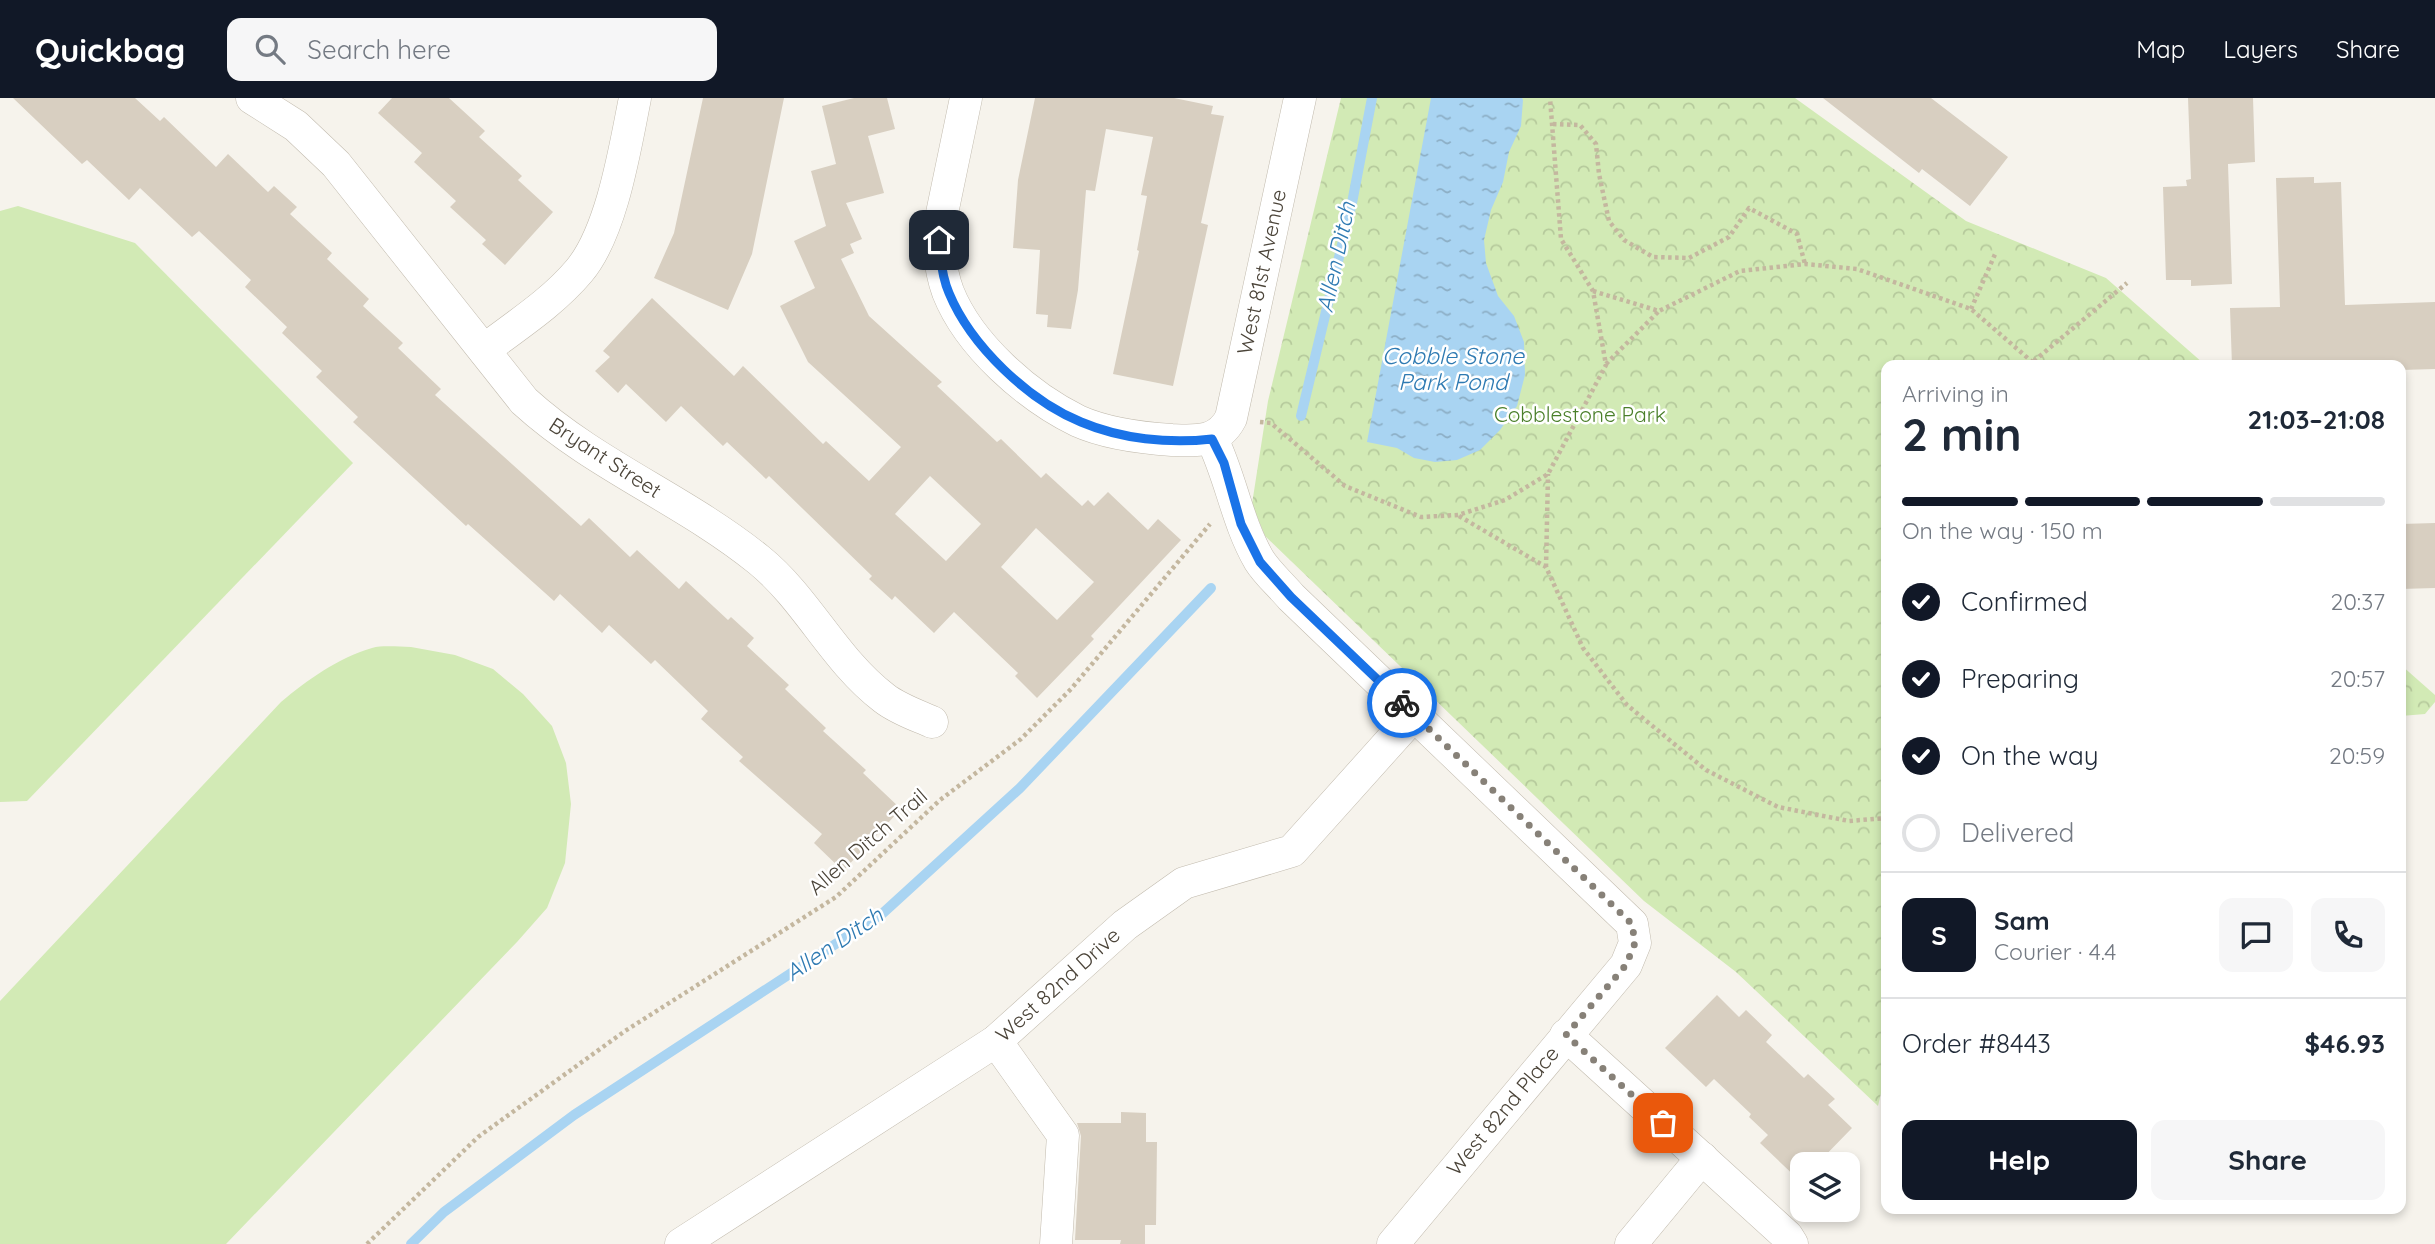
<!DOCTYPE html>
<html lang="en">
<head>
<meta charset="utf-8">
<style>
	:root { --surface:#fff; --page:#f6f6f7; --text:#1f2937; --muted:#747a83; --line:#e0e1e3; --accent:#111827 }
	body { margin:0; font-family:Quicksand,sans-serif; background:var(--page); color:var(--text); height:100vh; display:flex; flex-direction:column; font-size:26px; white-space:nowrap }
	* { box-sizing:border-box; margin:0 }
	p { font-size:23px; color:var(--muted) }
	.icon { flex:none; width:38px; height:38px; fill:none; stroke:currentColor; stroke-width:2; stroke-linecap:round; stroke-linejoin:round }
	.map { position:relative; flex:1; overflow:hidden }
	.sheet { position:absolute; left:1881px; top:262px; width:525px; height:854px; display:flex; flex-direction:column; background:var(--surface); border-radius:14px; box-shadow:0 4px 10px #0003 }
	.sheet>* { flex:none }
	.buttons { position:absolute; left:1790px; top:1054px; display:grid; gap:14px }
	.buttons a { display:grid; place-items:center; width:70px; height:70px; border-radius:14px; background:var(--surface); box-shadow:0 4px 10px #0003; font-size:35px }
	.pin { position:absolute; display:grid; place-items:center; width:60px; height:60px; color:#fff; margin:-30px; border-radius:14px; box-shadow:0 4px 10px #0006 }
	.courier { position:absolute; display:grid; place-items:center; width:70px; height:70px; margin:-35px; border:5px solid #1a73e8; border-radius:50%; background:#fff; color:#222; box-shadow:0 2px 9px #0007 }
	.overview em { font-style:normal; font-weight:700 }
	.overview div { display:flex; flex-direction:column-reverse }
	.overview { display:flex; align-items:center; justify-content:space-between; height:119px; padding:0 21px }
	h1 { font-size:46px; font-weight:700; line-height:52px }
	.bar { display:grid; grid-template-columns:repeat(4,1fr); gap:10px 7px; align-content:center; height:84px; padding:0 21px }
	.bar i { height:9px; border-radius:5px; background:var(--line) }
	.bar .current { background:var(--accent) }
	.bar p { grid-column:span 4 }
	.line { display:flex; align-items:center; gap:18px; padding:0 21px; border-top:2px solid var(--line) }
	.line div { flex:1 }
	.round { display:grid; place-items:center; flex:none; width:74px; height:74px; border-radius:14px; background:var(--page) }
	ol { padding:0 21px; list-style:none }
	li { display:flex; align-items:center; gap:21px; height:77px }
	li p { margin-inline-start:auto }
	li .icon { padding:7px; border-radius:50%; background:var(--accent); color:#fff; stroke-width:4 }
	li:last-child { color:var(--muted) }
	li i { width:38px; height:38px; border:4px solid var(--line); border-radius:50% }
	.button { display:flex; gap:14px; margin-top:auto; padding:14px 21px }
	.button a { flex:1; height:80px; border-radius:14px; background:var(--accent); color:#fff; font-size:28px; font-weight:700; line-height:80px; text-align:center }
	.button a+a { background:var(--page); color:var(--text) }
	header { display:flex; align-items:center; gap:42px; box-sizing:border-box; height:98px; padding:0 35px; background:var(--accent); color:#fff }
	header strong { font-size:33px }
	nav { display:flex; gap:38px; margin-inline-start:auto; font-size:24px }
	.search { width:490px; height:63px; background:var(--page); display:flex; align-items:center; gap:18px; box-sizing:border-box; padding:0 24px; border-radius:14px; color:var(--muted); font-size:26px }
	.map>svg:first-child { display:block }
	.park { fill:url(#park-crowns) }
	.garden { fill:#d2eab5 }
	.water { fill:url(#water-ripples) }
	.lines { fill:none; stroke-linecap:round; stroke-linejoin:round }
	.stream { stroke:#a9d4f2; stroke-width:10 }
	.building { fill:#d8cfc1; fill-rule:evenodd }
	.street-casing { stroke:#c2bbae; stroke-width:33 }
	.path { stroke:#c4b79f; stroke-width:4.5; stroke-dasharray:3.5 3.5; stroke-linecap:butt }
	.street { stroke:#fff; stroke-width:32 }
	.done { stroke:#878178; stroke-width:7; stroke-dasharray:0 12.6 }
	.route { stroke:#1a73e8; stroke-width:9 }
	.labels { text-anchor:middle; stroke-width:5; stroke-linejoin:round; paint-order:stroke }
	.street-label { font-size:21px; fill:#4b4439; stroke:#fff }
	.park-label { font-size:21px; fill:#4a7f2a; stroke:#fff }
	.water-label { font-size:23px; font-style:italic; fill:#2e7ab2; stroke:#fff }
</style>
</head>
<body>
<header>
<strong>Quickbag</strong>
<div class="search"><svg class="icon" aria-label="search" viewBox="0 0 24 24"><circle cx="10" cy="10" r="6"/><path d="M15 15l6 6"/></svg>Search here</div>
<nav><a>Map</a><a>Layers</a><a>Share</a></nav>
</header>
<div class="map">
<svg width="2435" height="1146" viewBox="0 0 2435 1146">
	<defs>
		<pattern id="park-crowns" width="20" height="18" patternUnits="userSpaceOnUse" patternTransform="scale(1.75)"><rect width="20" height="18" fill="#d2eab5"/><path d="M2 6a3 3 0 1 1 6 0M12 15a3 3 0 1 1 6 0" fill="none" stroke="#b6ca9c"/></pattern>
		<pattern id="water-ripples" width="26" height="14" patternUnits="userSpaceOnUse" patternTransform="scale(1.75)"><rect width="26" height="14" fill="#a9d4f2"/><path d="M2 4q2-2 4 0t4 0M15 11q2-2 4 0t4 0" fill="none" stroke="#8caec5"/></pattern>
	</defs>
	<rect width="100%" height="100%" fill="#f6f3ec"/>
	<g class="park">
		<polygon points="1341,0 1795,0 1966,123 2106,180 2203,265 2204,268 1886,268 1886,974 1878,1008 1736,874 1644,803 1265,438 1252,406 1268,303"/>
		<polygon points="2401,567 2435,597 2435,604 2425,616 2401,618"/>
	</g>
	<g class="garden">
		<polygon points="18,108 135,145 353,365 27,703 0,704 0,113"/>
		<path d="M411,549L455,557L493,571L523,596L552,628L566,665L571,706L565,765L547,810L517,844L226,1146H0V903L281,604C307,582 338,560 372,550C383,547 399,549 411,549Z"/>
	</g>
	<polygon class="water" points="1431,0 1522,0 1523,2 1521,28 1509,54 1503,84 1491,112 1484,142 1486,165 1498,198 1514,218 1524,244 1525,277 1517,308 1500,332 1480,352 1457,362 1435,364 1414,360 1397,350 1367,344"/>
	<g class="lines">
		<g class="stream">
			<polyline points="1301,318 1352,105 1372,0"/>
			<polyline points="411,1146 444,1114 574,1017 883,815 1020,690 1211,490"/>
		</g>
	</g>
	<g class="building">
		<polygon points="13,0 135,0 160,23 164,19 216,69 228,56 268,94 274,88 297,109 290,116 332,155 327,161 369,201 363,208 403,245 398,250 441,291 435,297 581,428 589,420 630,459 637,452 679,491 686,483 728,522 731,519 754,540 747,548 789,587 785,591 826,630 823,633 866,672 863,675 901,711 843,773 814,745 822,736 739,663 743,659 701,621 708,613 655,562 651,566 609,527 602,535 560,496 554,503 468,426 466,428 353,324 358,319 316,279 322,273 282,235 287,229 245,189 251,182 199,133 192,139 140,90 129,102 87,62 82,66"/>
		<polygon points="392,0 449,0 485,33 479,39 522,78 518,82 553,114 505,167 482,146 486,142 450,109 456,103 414,64 422,55 378,15"/>
		<polygon points="703,0 784,0 752,156 728,212 654,180 674,135"/>
		<path d="M854,0H887L895,31L868,38L884,95L846,105L862,141L850,146L854,155L841,161L869,218L942,284L937,288L997,344L1001,341L1041,380L1046,375L1082,408L1088,402L1094,408L1108,394L1148,432L1158,421L1181,442L1091,538L1094,541L1037,600L1015,578L1018,575L954,514L934,535L895,498L892,502L869,481L872,478L769,378L766,381L727,344L723,348L681,308L666,324L626,286L618,295L595,273L610,259L603,253L652,200L734,278L743,268L823,346L826,343L869,383L901,349L808,264L780,208L815,190L794,143L826,128L811,73L836,66L822,8ZM930,378L981,426L946,463L895,416ZM1036,430L1094,484L1057,522L1001,469Z"/>
		<polygon points="1035,0 1174,0 1213,8 1211,16 1224,18 1201,125 1208,127 1173,288 1113,276 1139,153 1137,152 1147,98 1141,97 1153,39 1106,31 1095,93 1086,92 1078,192 1071,231 1047,229 1048,217 1036,216 1040,152 1013,150 1018,82"/>
		<polygon points="1823,0 1931,0 2008,59 1970,108 1922,71 1919,75"/>
		<polygon points="2188,0 2253,0 2255,64 2228,66 2232,186 2191,188 2191,182 2166,182 2163,89 2187,88 2186,82 2191,81"/>
		<polygon points="2314,79 2314,85 2341,84 2345,207 2435,204 2435,271 2401,272 2401,268 2232,268 2230,210 2280,209 2276,80"/>
		<polygon points="2435,425 2435,490 2401,491 2401,426"/>
		<polygon points="1717,897 1739,919 1746,912 1772,937 1766,944 1804,980 1808,976 1835,1001 1828,1007 1852,1030 1817,1066 1802,1066 1802,1085 1760,1045 1768,1037 1749,1019 1751,1016 1714,981 1706,989 1665,950"/>
		<polygon points="1121,1014 1146,1015 1146,1044 1157,1044 1156,1127 1145,1127 1145,1146 1120,1146 1121,1142 1075,1142 1081,1038 1077,1025 1121,1025"/>
	</g>
	<g class="lines">
		<g class="street-casing">
			<g id="street">
				<path d="M252,0L296,28L336,66L524,303C594,367 685,402 759,462C807,501 834,562 884,600C898,611 916,617 932,624"/>
				<path d="M966,0L940,125C938,148 940,172 948,194C969,247 1027,298 1078,323C1107,336 1141,340 1172,342C1197,343 1218,345 1231,320L1300,0"/>
				<path d="M484,252C517,227 553,204 579,173C612,134 625,50 635,0"/>
				<path d="M1212,341C1231,380 1237,424 1259,462C1267,475 1281,487 1291,499L1632,826L1635,845L1626,867L1393,1146"/>
				<polyline points="1566,937 1787,1138 1792,1146"/>
				<polyline points="996,943 1063,1037 1056,1146"/>
				<polyline points="681,1146 996,943 1125,827 1184,785 1292,753 1414,617"/>
				<polyline points="1631,1146 1702,1060"/>
			</g>
		</g>
		<g class="path">
			<polyline points="1553,26 1580,27 1596,46 1599,76 1609,123 1624,142 1653,159 1689,160 1729,139 1749,110 1797,136 1805,166"/>
			<polyline points="1593,193 1659,213 1740,173 1805,166 1857,171 1971,211 2037,268"/>
			<polyline points="1971,211 1996,154"/>
			<polyline points="2034,263 2127,185"/>
			<polyline points="1606,266 1659,213"/>
			<polyline points="1260,324 1271,325 1345,388 1421,419 1458,417 1505,402 1548,376 1606,267 1593,193 1561,141 1550,0"/>
			<polyline points="1459,418 1546,469 1583,550 1627,607 1706,672 1778,709 1849,723 1886,720"/>
			<polyline points="1546,469 1548,376"/>
			<polyline points="367,1146 478,1039 625,933 836,799 940,702 1021,641 1071,591 1210,426"/>
		</g>
		<use href="#street" class="street"/>
	</g>
	<g class="lines">
		<polyline class="done" points="1402,605 1632,826 1635,845 1626,867 1566,937 1663,1025"/>
		<path class="route" d="M939,142C940,160 942,179 949,195C971,248 1028,302 1081,324C1121,341 1169,346 1212,341L1224,365L1241,426L1260,464L1291,499L1402,605"/>
	</g>
	<g class="labels">
		<g class="street-label">
			<text transform="translate(1262 174) rotate(-78)" y="7">West 81st Avenue</text>
			<text transform="translate(605 360) rotate(33)" y="7">Bryant Street</text>
			<text transform="translate(868 744) rotate(-41)" y="7">Allen Ditch Trail</text>
			<text transform="translate(1058 887) rotate(-42)" y="7">West 82nd Drive</text>
			<text transform="translate(1503 1013) rotate(-50)" y="7">West 82nd Place</text>
		</g>
		<g class="park-label">
			<text x="1580" y="324">Cobblestone Park</text>
		</g>
		<g class="water-label">
			<text transform="translate(1336 159) rotate(-78)" y="8">Allen Ditch</text>
			<text x="1453" y="266">Cobble Stone<tspan x="1453" dy="26">Park Pond</tspan></text>
			<text transform="translate(834 846) rotate(-34)" y="8">Allen Ditch</text>
		</g>
	</g>
</svg>
<div class="buttons">
<a><svg class="icon" aria-label="layers" viewBox="0 0 24 24"><path d="M12 4l9 5-9 5-9-5zM3 14l9 5 9-5"/></svg></a>
</div>
<div class="pin" style="left:1663px;top:1025px;background:#ea580c"><svg class="icon" aria-label="bag" viewBox="0 0 24 24"><path d="M5 8h14l-1 12H6zM9 8a3 3 0 0 1 6 0"/></svg></div>
<div class="pin" style="left:939px;top:142px;background:#1f2937"><svg class="icon" aria-label="home" viewBox="0 0 24 24"><path d="M3 11l9-7 9 7M6 9v11h12V9"/></svg></div>
<div class="courier" style="left:1402px;top:605px"><svg class="icon" aria-label="bike" viewBox="0 0 24 24"><circle cx="6" cy="16" r="4"/><circle cx="18" cy="16" r="4"/><path d="M6 16l4-8h5l3 8M10 8l3 8H6M13 5h3"/></svg></div>
<section class="sheet">
<div class="overview"><div><h1>2 min</h1><p>Arriving in</p></div><em>21:03–21:08</em></div>
<div class="bar"><i class="current"></i><i class="current"></i><i class="current"></i><i></i><p>On the way · 150 m</p></div>
<ol>
<li><svg class="icon" aria-label="check" viewBox="0 0 24 24"><path d="M5 12l5 5 9-10"/></svg>Confirmed<p>20:37</p></li>
<li><svg class="icon" aria-label="check" viewBox="0 0 24 24"><path d="M5 12l5 5 9-10"/></svg>Preparing<p>20:57</p></li>
<li><svg class="icon" aria-label="check" viewBox="0 0 24 24"><path d="M5 12l5 5 9-10"/></svg>On the way<p>20:59</p></li>
<li><i></i>Delivered</li>
</ol>
<div class="line" style="height:126px"><b class="round" style="background:var(--accent);color:#fff">S</b><div><b>Sam</b><p>Courier · 4.4</p></div><a class="round"><svg class="icon" aria-label="chat" viewBox="0 0 24 24"><path d="M4 5h16v11H9l-5 4z"/></svg></a><a class="round"><svg class="icon" aria-label="phone" viewBox="0 0 24 24"><path d="M5 4h4l2 5-3 2q2 4 5 5l2-3 5 2v4C11 20 4 13 5 4z"/></svg></a></div>
<div class="line" style="height:91px"><div>Order #8443</div><b>$46.93</b></div>
<div class="button"><a>Help</a><a>Share</a></div>
</section>
</div>
</body>
</html>
